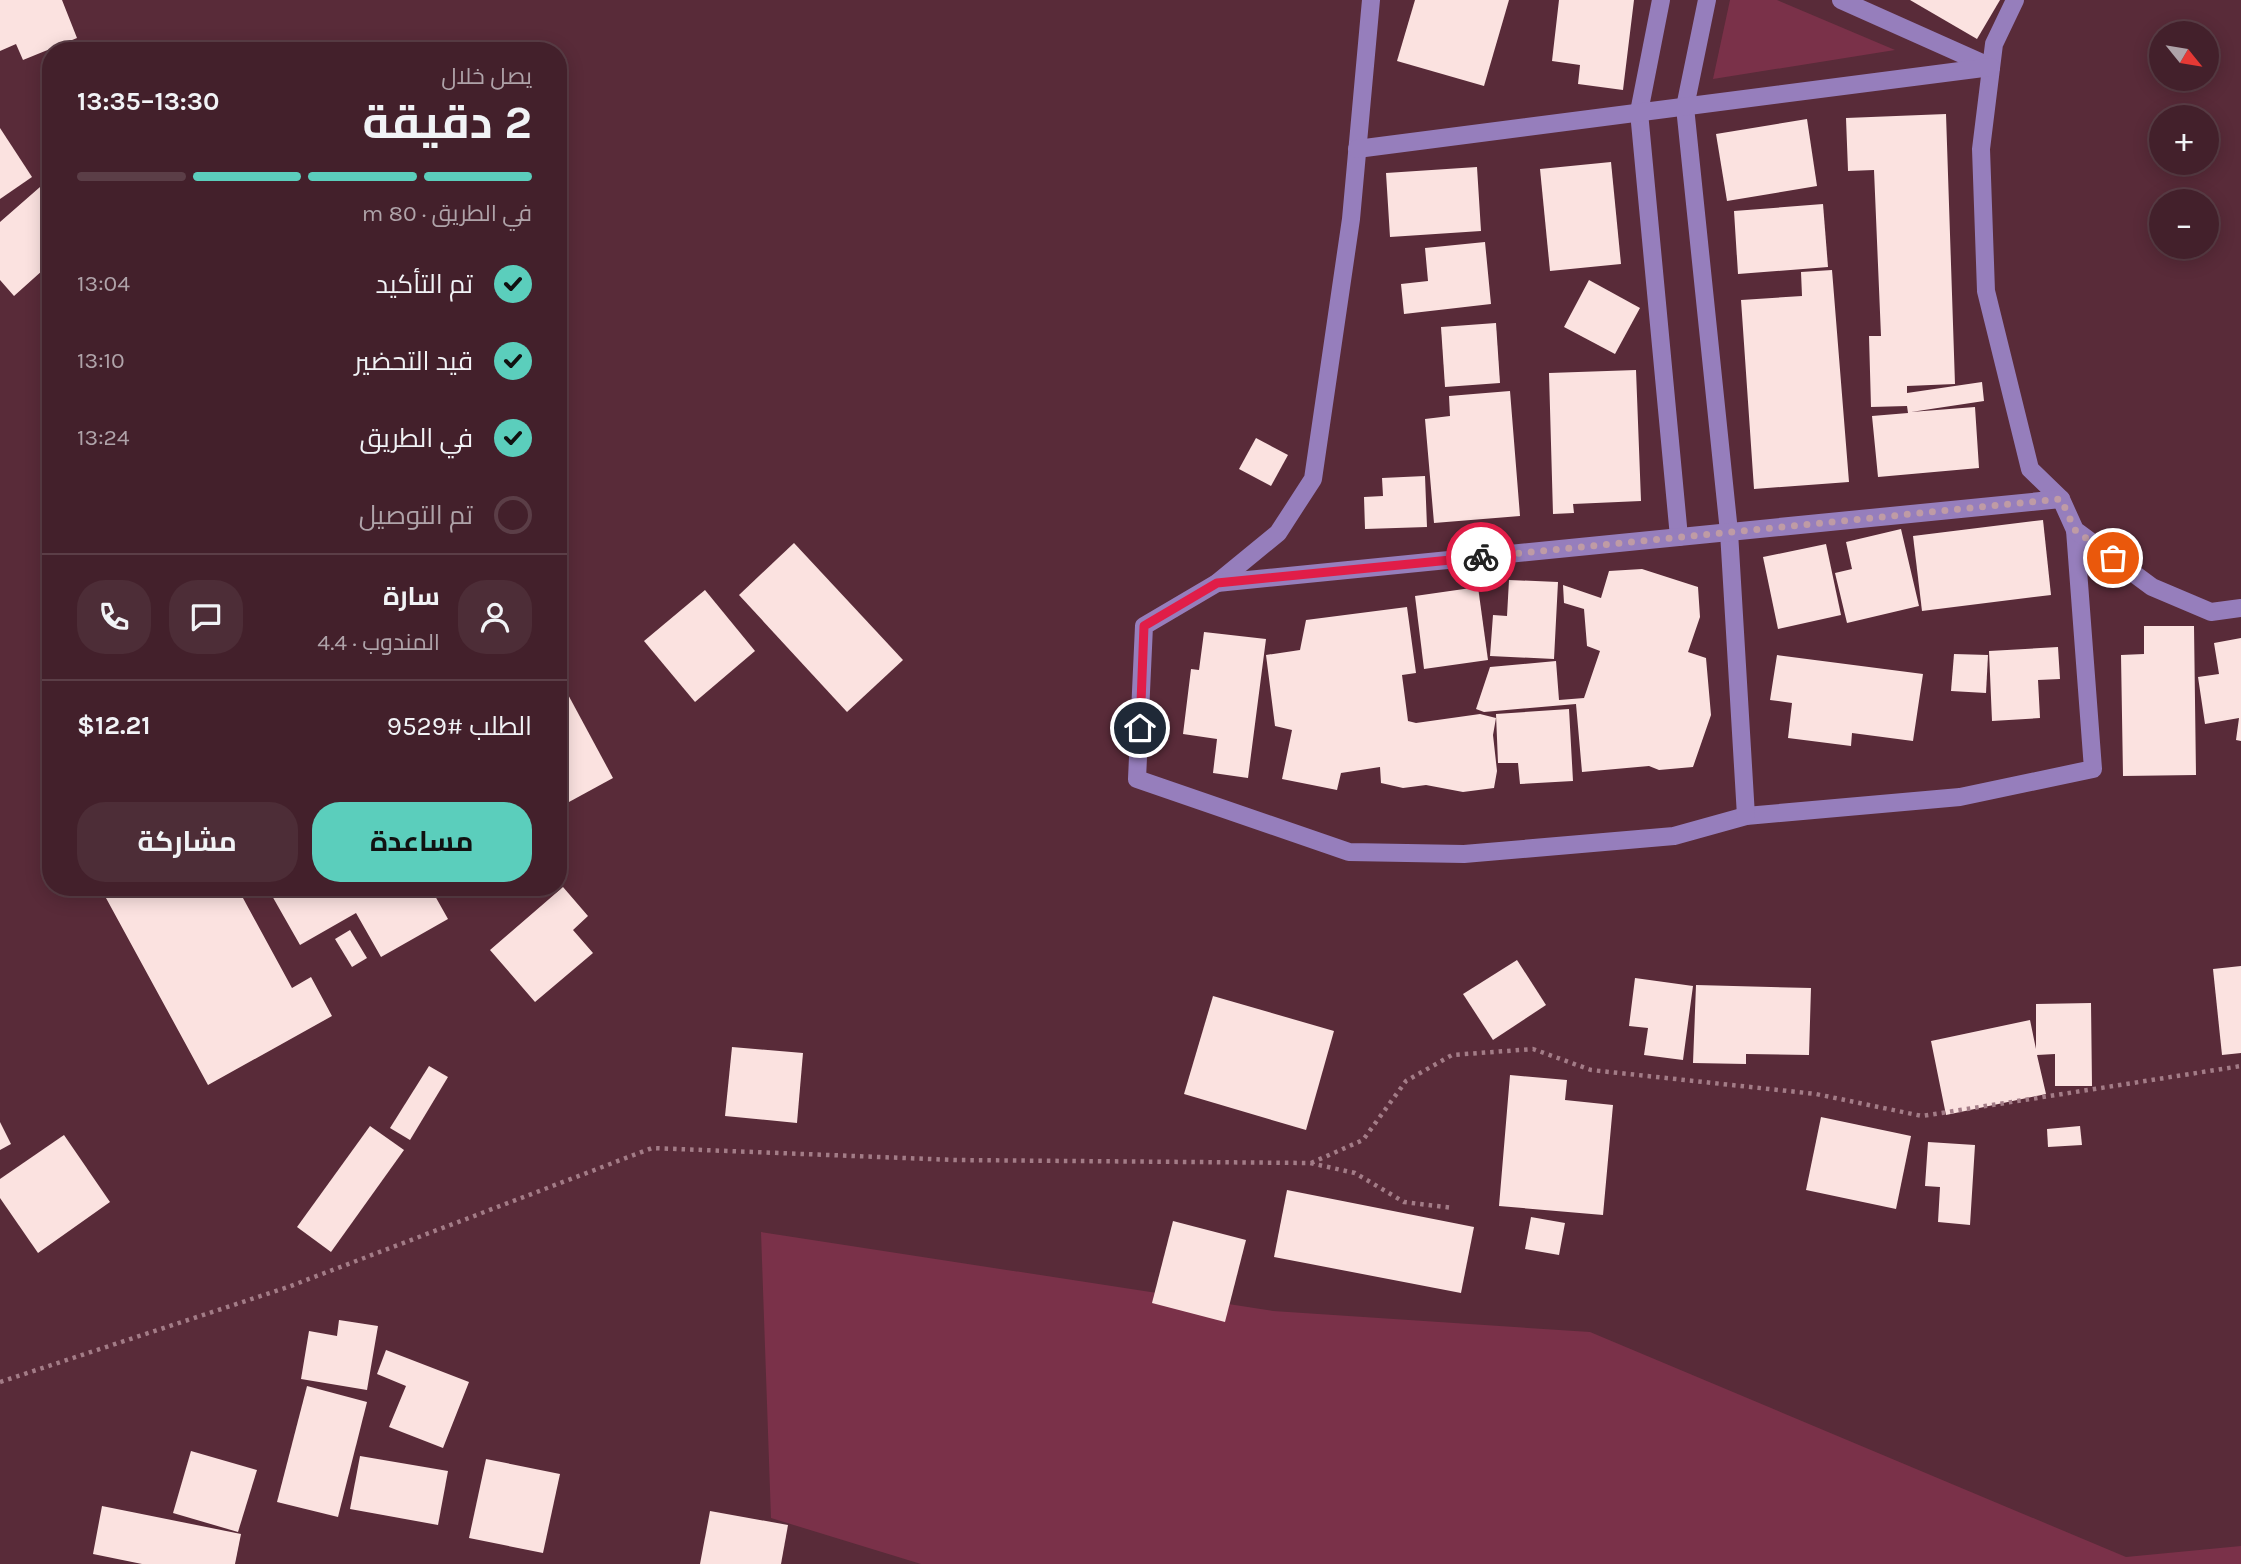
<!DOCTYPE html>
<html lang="ar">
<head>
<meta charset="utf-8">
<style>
	:root { --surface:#43202b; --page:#4d2d37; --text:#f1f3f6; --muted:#afa3a9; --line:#5b3e47; --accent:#5bcebc }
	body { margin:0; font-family:Karla,Cairo,sans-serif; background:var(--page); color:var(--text); direction:rtl; height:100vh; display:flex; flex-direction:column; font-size:26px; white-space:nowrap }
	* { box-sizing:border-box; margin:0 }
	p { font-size:23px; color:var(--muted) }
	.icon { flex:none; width:38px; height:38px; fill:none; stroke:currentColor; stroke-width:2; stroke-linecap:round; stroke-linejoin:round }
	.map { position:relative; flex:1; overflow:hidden; direction:ltr }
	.side { position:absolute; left:42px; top:42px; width:525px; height:854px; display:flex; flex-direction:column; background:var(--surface); border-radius:28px; box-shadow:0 4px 18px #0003,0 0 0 2px var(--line); direction:rtl }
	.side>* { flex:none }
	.needle { width:46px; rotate:120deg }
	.controls { position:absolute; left:2149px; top:21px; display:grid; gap:14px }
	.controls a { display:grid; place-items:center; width:70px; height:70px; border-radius:50%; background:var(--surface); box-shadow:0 4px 18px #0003,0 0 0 2px var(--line); font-size:35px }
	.pin { position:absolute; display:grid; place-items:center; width:60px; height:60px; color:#fff; margin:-30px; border:4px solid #fff; border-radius:50%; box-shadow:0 2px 7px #0007 }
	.courier { position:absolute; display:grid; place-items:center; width:70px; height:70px; margin:-35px; border:5px solid #e11d48; border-radius:50%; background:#fff; color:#222; box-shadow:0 2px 9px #0007 }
	.head em { font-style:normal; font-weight:700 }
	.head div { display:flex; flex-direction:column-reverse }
	.head { display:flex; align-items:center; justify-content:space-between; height:119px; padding:0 35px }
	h1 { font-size:46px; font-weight:700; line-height:52px }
	.bar { display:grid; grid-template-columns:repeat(4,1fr); gap:10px 7px; align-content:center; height:84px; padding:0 35px }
	.bar i { height:9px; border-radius:5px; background:var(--line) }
	.bar .on { background:var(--accent) }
	.bar p { grid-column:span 4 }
	.line { display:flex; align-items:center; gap:18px; padding:0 35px; border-top:2px solid var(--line) }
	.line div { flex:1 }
	.round { display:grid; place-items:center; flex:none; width:74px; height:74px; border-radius:28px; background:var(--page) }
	ol { padding:0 35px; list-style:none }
	li { display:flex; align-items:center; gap:21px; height:77px }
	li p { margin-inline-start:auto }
	li .icon { padding:7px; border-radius:50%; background:var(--accent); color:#111; stroke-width:4 }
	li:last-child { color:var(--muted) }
	li i { width:38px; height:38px; border:4px solid var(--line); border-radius:50% }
	.action { display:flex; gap:14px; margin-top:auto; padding:14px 35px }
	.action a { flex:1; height:80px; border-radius:28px; background:var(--accent); color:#111; font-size:28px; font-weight:700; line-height:80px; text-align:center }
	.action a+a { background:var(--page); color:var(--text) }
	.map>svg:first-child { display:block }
	.green { fill:#7a3149 }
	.building { fill:#fbe2e0 }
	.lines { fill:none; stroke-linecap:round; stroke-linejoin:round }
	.path { stroke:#a37c87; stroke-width:4.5; stroke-dasharray:3.5 5; stroke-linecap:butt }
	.minor { stroke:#967ebc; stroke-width:18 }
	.done { stroke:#bf9ba5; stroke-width:7; stroke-dasharray:0 12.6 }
	.route { stroke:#e11d48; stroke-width:9 }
</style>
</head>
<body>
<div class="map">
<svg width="2241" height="1564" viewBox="0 0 2241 1564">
	<rect width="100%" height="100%" fill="#592b39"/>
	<g class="green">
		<polygon points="1730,0 1777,0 1895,50 1713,79"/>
		<polygon points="761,1232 1273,1311 1590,1332 2126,1557 2241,1546 2241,1564 921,1564 771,1518"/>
	</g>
	<g class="building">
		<polygon points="0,0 62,0 77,38 23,60 16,44 0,51"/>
		<polygon points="1415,0 1509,0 1484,86 1397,61"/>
		<polygon points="1559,0 1634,0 1623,90 1578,84 1580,65 1552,61"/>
		<polygon points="1910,0 2000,0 1977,39"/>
		<polygon points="1946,114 1955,384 1907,386 1907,393 1982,382 1984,401 1911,412 1975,407 1979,468 1878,477 1872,416 1908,413 1907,406 1871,407 1869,336 1881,336 1874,170 1848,171 1846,118"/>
		<polygon points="1807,119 1817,186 1727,201 1716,134"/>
		<polygon points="0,128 32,177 0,199"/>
		<polygon points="1611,162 1621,264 1550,271 1540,169"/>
		<polygon points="1477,167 1481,231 1390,237 1386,173"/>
		<polygon points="48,180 51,183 51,279 43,270 14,296 0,280 0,222"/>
		<polygon points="1823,204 1828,267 1738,274 1734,211"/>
		<polygon points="1485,242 1491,304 1404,314 1401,284 1428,281 1425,248"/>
		<polygon points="1832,270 1849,482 1754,489 1741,300 1802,296 1801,272"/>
		<polygon points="1589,280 1640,308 1615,354 1564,327"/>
		<polygon points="1496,323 1500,383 1445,387 1441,327"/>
		<polygon points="1636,370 1641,501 1573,504 1574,513 1553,514 1549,373"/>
		<polygon points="1510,391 1520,516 1434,523 1425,419 1450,416 1449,396"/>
		<polygon points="1256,438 1288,455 1271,486 1239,469"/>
		<polygon points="1425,476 1427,527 1365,529 1364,497 1383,496 1382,478"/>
		<polygon points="2043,520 2051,595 1922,611 1913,536"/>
		<polygon points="1901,529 1919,606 1847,623 1835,573 1852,569 1846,542"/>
		<polygon points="794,543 903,660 847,712 739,595"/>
		<polygon points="1826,544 1841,615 1778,629 1763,557"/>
		<polygon points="1642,569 1698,587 1700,617 1688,652 1706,658 1711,715 1693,767 1659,770 1649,766 1582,772 1576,704 1484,712 1476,709 1490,667 1556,661 1559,700 1584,698 1600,651 1587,646 1584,609 1564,603 1563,585 1601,598 1609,571"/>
		<polygon points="1509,580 1558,582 1554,659 1490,656 1493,615 1507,616"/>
		<polygon points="1478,587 1488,660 1424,669 1415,596"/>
		<polygon points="705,590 755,651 695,702 644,641"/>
		<polygon points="1407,607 1416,673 1402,675 1408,721 1416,723 1480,714 1496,718 1493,735 1497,771 1494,788 1463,792 1426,785 1403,788 1381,783 1380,767 1341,773 1337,790 1282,779 1292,730 1275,726 1266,655 1300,650 1306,620"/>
		<polygon points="2144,626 2194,626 2196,775 2123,776 2121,655 2144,654"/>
		<polygon points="1204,632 1266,639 1248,778 1213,773 1217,739 1183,734 1191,669 1199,670"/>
		<polygon points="2241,638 2241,741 2236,740 2239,718 2205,724 2198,677 2219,674 2214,643"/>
		<polygon points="2058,647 2060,679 2038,680 2040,718 1992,721 1989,651"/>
		<polygon points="1954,654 1988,655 1986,693 1951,691"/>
		<polygon points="1777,655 1923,674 1913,741 1852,733 1851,746 1788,738 1792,703 1770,700"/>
		<polygon points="558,676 613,778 558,808"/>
		<polygon points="1569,709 1573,781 1520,784 1518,763 1498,763 1496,714"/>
		<polygon points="100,887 237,887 292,988 311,977 332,1016 208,1085"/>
		<polygon points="267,887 430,887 448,919 381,957 356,913 300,945"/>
		<polygon points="466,887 489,887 472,897"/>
		<polygon points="563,887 588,916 573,930 593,953 535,1002 490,950"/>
		<polygon points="350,930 367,958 352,967 335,939"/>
		<polygon points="1517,960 1546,1005 1493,1040 1463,994"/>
		<polygon points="2241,966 2241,1053 2222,1055 2213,969"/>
		<polygon points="1635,978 1693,986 1683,1060 1644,1055 1648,1028 1629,1026"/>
		<polygon points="1696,985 1811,988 1809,1055 1746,1054 1746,1064 1693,1063"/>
		<polygon points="1213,996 1334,1031 1306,1130 1184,1094"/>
		<polygon points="2091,1003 2092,1086 2055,1086 2055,1054 2037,1055 2046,1094 1946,1115 1931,1041 2030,1020 2036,1049 2036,1004"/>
		<polygon points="732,1047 803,1053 797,1123 725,1116"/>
		<polygon points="429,1066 448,1077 410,1140 390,1128"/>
		<polygon points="1510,1075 1567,1080 1565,1100 1613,1105 1603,1215 1499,1206"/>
		<polygon points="1821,1117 1911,1136 1896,1209 1806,1190"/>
		<polygon points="0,1122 11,1144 0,1150"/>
		<polygon points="370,1126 404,1150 331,1252 297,1227"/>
		<polygon points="2080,1126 2082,1145 2048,1147 2047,1129"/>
		<polygon points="64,1135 110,1202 38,1253 0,1198 0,1179"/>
		<polygon points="1928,1142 1975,1145 1970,1225 1938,1222 1940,1187 1925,1186"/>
		<polygon points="1287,1190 1474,1227 1461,1293 1274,1257"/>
		<polygon points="1531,1217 1565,1223 1559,1255 1525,1249"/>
		<polygon points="1173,1221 1246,1240 1225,1322 1152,1303"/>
		<polygon points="339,1320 378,1326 367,1390 301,1379 309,1331 337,1336"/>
		<polygon points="386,1350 469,1382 443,1448 389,1427 406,1386 377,1374"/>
		<polygon points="307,1386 367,1402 338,1517 277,1502"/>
		<polygon points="191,1451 257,1470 238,1532 173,1513"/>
		<polygon points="360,1456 448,1471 438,1525 350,1509"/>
		<polygon points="486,1459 560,1474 543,1553 469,1538"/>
		<polygon points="102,1506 241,1534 235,1564 142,1564 93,1554"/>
		<polygon points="710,1511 788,1525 781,1564 700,1564"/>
	</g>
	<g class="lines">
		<g class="path">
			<polyline points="1311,1163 1363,1140 1406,1081 1452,1055 1533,1049 1591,1070 1816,1094 1922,1116 2241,1066"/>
			<polyline points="0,1382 288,1287 652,1148 955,1160 1310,1163 1355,1173 1404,1202 1453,1208"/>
		</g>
		<g class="minor">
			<polyline points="1371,0 1351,219 1313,479 1278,533 1217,583 1144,626 1137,779 1349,852 1464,854 1674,836 1746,816 1960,797 2093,769 2075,530"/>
			<polyline points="1661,0 1639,112 1679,537"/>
			<polyline points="1707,0 1685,107 1729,532 1746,816"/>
			<polyline points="1841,0 1991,67"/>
			<polyline points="2015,0 1994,44 1981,149 1986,291 2030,469 2061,499 2075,530 2152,587 2211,612 2241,608"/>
			<polyline points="1357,149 1991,67"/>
			<polyline points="1217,583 2061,499"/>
		</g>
	</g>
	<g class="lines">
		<polyline class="done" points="1481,557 2061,499 2075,530 2113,558"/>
		<polyline class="route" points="1140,728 1144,626 1217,583 1481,557"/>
	</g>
</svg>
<div class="controls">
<a><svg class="needle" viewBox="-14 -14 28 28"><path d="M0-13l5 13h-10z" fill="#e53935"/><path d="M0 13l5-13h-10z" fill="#afa3a9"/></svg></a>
<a>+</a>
<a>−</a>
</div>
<div class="pin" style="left:2113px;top:558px;background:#ea580c"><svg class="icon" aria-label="bag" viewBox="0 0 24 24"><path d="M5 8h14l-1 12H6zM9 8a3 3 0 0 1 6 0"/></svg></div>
<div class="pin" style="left:1140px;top:728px;background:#1f2937"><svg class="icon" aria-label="home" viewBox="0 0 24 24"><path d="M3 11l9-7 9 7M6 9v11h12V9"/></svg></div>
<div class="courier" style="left:1481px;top:557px"><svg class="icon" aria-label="bike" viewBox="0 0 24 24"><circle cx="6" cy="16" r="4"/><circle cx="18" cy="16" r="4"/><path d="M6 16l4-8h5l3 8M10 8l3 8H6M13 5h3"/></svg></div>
<section class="side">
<div class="head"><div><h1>2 دقيقة</h1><p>يصل خلال</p></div><em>13:30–13:35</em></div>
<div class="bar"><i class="on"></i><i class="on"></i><i class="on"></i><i></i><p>في الطريق · 80 m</p></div>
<ol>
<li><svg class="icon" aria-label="check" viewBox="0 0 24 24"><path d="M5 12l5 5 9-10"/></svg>تم التأكيد<p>13:04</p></li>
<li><svg class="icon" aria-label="check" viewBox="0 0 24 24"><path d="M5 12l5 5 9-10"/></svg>قيد التحضير<p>13:10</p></li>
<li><svg class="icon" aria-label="check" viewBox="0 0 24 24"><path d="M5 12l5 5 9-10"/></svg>في الطريق<p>13:24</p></li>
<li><i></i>تم التوصيل</li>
</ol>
<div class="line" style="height:126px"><a class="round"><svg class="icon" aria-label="person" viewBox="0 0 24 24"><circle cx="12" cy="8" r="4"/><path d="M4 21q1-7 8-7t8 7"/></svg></a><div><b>سارة</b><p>المندوب · 4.4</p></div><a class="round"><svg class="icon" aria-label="chat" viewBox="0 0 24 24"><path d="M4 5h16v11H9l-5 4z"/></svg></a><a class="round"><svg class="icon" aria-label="phone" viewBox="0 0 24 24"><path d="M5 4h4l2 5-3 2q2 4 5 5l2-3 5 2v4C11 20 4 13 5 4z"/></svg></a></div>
<div class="line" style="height:91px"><div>الطلب #9529</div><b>$12.21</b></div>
<div class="action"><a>مساعدة</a><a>مشاركة</a></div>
</section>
</div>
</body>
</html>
